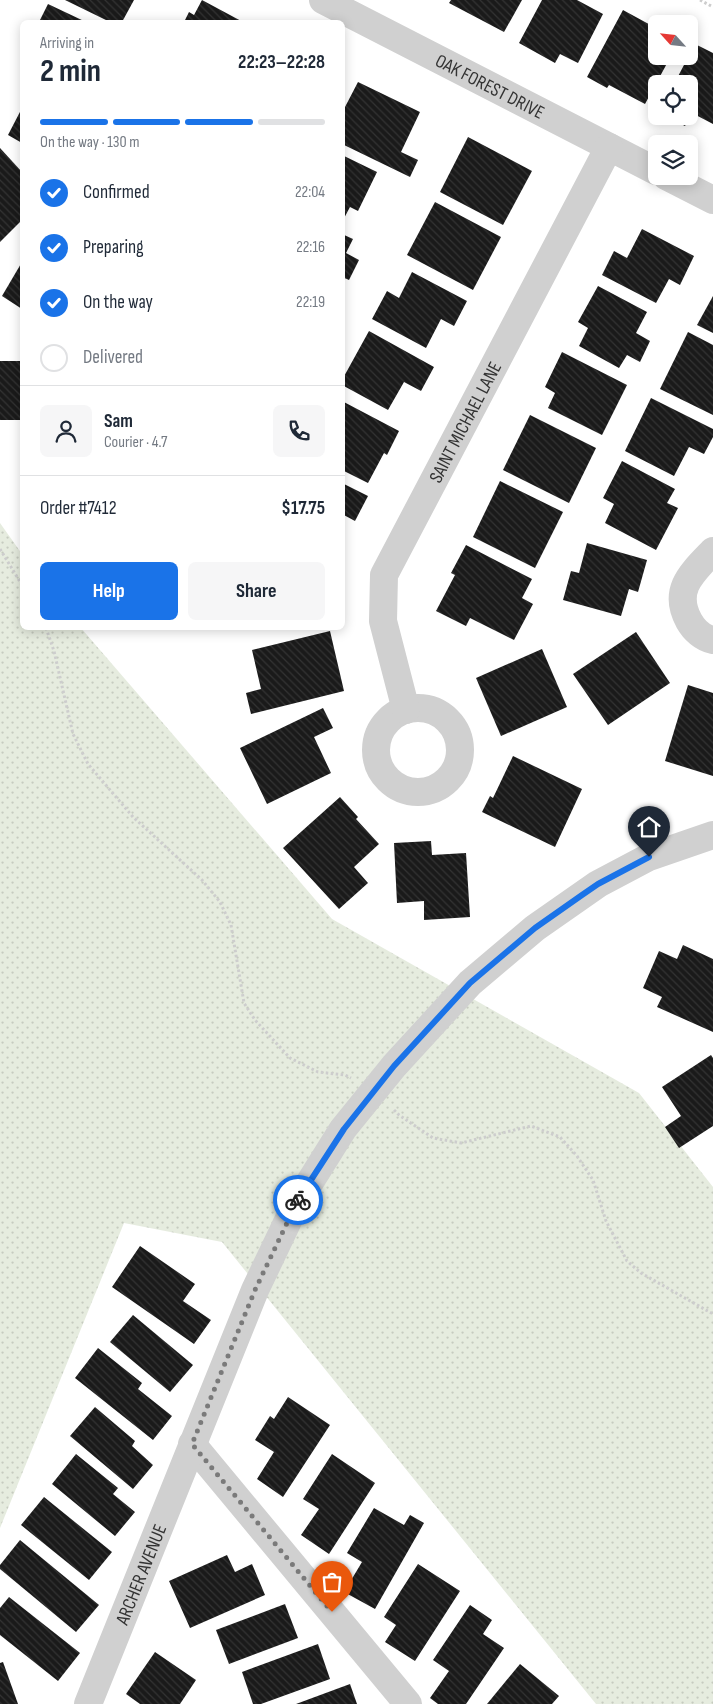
<!DOCTYPE html>
<html lang="en">
<head>
<meta charset="utf-8">
<style>
	:root { --surface:#fff; --page:#f6f6f7; --text:#1f2937; --muted:#747a83; --line:#e0e1e3; --accent:#1a73e8 }
	body { margin:0; font-family:"Sofia Sans Condensed",sans-serif; background:var(--page); color:var(--text); height:100vh; display:flex; flex-direction:column; font-size:19px; white-space:nowrap }
	* { box-sizing:border-box; margin:0 }
	p { font-size:16px; color:var(--muted) }
	.icon { flex:none; width:28px; height:28px; fill:none; stroke:currentColor; stroke-width:2; stroke-linecap:round; stroke-linejoin:round }
	.map { position:relative; flex:1; overflow:hidden }
	.drawer { position:absolute; left:20px; top:20px; width:325px; height:610px; display:flex; flex-direction:column; background:var(--surface); border-radius:8px; box-shadow:0 2px 12px #0003 }
	.drawer>* { flex:none }
	.needle { width:32px; rotate:297deg }
	.buttons { position:absolute; left:648px; top:15px; display:grid; gap:10px }
	.buttons a { display:grid; place-items:center; width:50px; height:50px; border-radius:8px; background:var(--surface); box-shadow:0 2px 12px #0003; font-size:25px }
	.pin { position:absolute; display:grid; place-items:center; width:42px; height:42px; color:#fff; margin:-51px -21px; border-radius:50% 50% 50% 0; rotate:-45deg; box-shadow:0 0 5px #0007 }
	.pin .icon { rotate:45deg }
	.courier { position:absolute; display:grid; place-items:center; width:50px; height:50px; margin:-25px; border:4px solid #1a73e8; border-radius:50%; background:#fff; color:#222; box-shadow:0 1px 6px #0007 }
	.summary em { font-style:normal; font-weight:700 }
	.summary div { display:flex; flex-direction:column-reverse }
	.summary { display:flex; align-items:center; justify-content:space-between; height:85px; padding:0 20px }
	h1 { font-size:32px; font-weight:700; line-height:38px }
	.bar { display:grid; grid-template-columns:repeat(4,1fr); gap:8px 5px; align-content:center; height:60px; padding:0 20px }
	.bar i { height:6px; border-radius:4px; background:var(--line) }
	.bar .active { background:var(--accent) }
	.bar p { grid-column:span 4 }
	.line { display:flex; align-items:center; gap:12px; padding:0 20px; border-top:1px solid var(--line) }
	.line div { flex:1 }
	.round { display:grid; place-items:center; flex:none; width:52px; height:52px; border-radius:8px; background:var(--page) }
	ol { padding:0 20px; list-style:none }
	li { display:flex; align-items:center; gap:15px; height:55px }
	li p { margin-inline-start:auto }
	li .icon { padding:5px; border-radius:50%; background:var(--accent); color:#fff; stroke-width:4 }
	li:last-child { color:var(--muted) }
	li i { width:28px; height:28px; border:2px solid var(--line); border-radius:50% }
	.button { display:flex; gap:10px; margin-top:auto; padding:10px 20px }
	.button a { flex:1; height:58px; border-radius:8px; background:var(--accent); color:#fff; font-size:20px; font-weight:700; line-height:58px; text-align:center }
	.button a+a { background:var(--page); color:var(--text) }
	.map>svg:first-child { display:block }
	.grass { fill:url(#grass-dots) }
	.building { fill:url(#building-back-hatch) }
	.lines { fill:none; stroke-linecap:round; stroke-linejoin:round }
	.path { stroke:#cdcdcd; stroke-width:3; stroke-dasharray:2.5 2.5; stroke-linecap:butt }
	.minor { stroke:#d0d0d0; stroke-width:28 }
	.done { stroke:#7a7a7a; stroke-width:5; stroke-dasharray:0 9 }
	.route { stroke:#1a73e8; stroke-width:6 }
	.labels { text-anchor:middle; stroke-width:5; stroke-linejoin:round; paint-order:stroke }
	.street-label { font-size:19px; fill:#333; stroke:#fff }
</style>
</head>
<body>
<div class="map">
<svg width="713" height="1704" viewBox="0 0 713 1704">
	<defs>
		<pattern id="grass-dots" width="8" height="8" patternUnits="userSpaceOnUse" patternTransform="scale(1.25)"><rect width="8" height="8" fill="#e6ecdf"/><path d="M2 2h.1M6 6h.1" fill="none" stroke="#c6cbc0" stroke-width="1.8" stroke-linecap="round"/></pattern>
		<pattern id="building-back-hatch" width="6" height="6" patternUnits="userSpaceOnUse" patternTransform="scale(1.25)"><rect width="6" height="6" fill="#1a1a1a"/><path d="M-1 5l2 2M0 0l6 6M5-1l2 2" fill="none" stroke="#333"/></pattern>
	</defs>
	<rect width="100%" height="100%" fill="#fff"/>
	<polygon class="grass" points="0,523 22,554 22,628 81,628 332,919 639,1093 713,1187 713,1704 596,1704 222,1242 124,1223 0,1528"/>
	<g class="building">
		<polygon points="65,0 134,0 122,22 110,22"/>
		<polygon points="202,0 243,22 184,22 189,12 194,15"/>
		<polygon points="451,0 522,0 504,32 449,3"/>
		<polygon points="542,0 577,0 603,14 578,63 560,54 555,63 519,43"/>
		<polygon points="48,4 86,22 39,22"/>
		<polygon points="623,10 656,28 656,56 671,56 645,104 609,85 607,88 587,77"/>
		<polygon points="695,44 713,53 713,124 692,113 685,126 665,116 689,116 689,84 674,84"/>
		<polygon points="358,82 420,112 401,152 418,160 410,177 342,144 342,108 343,107 345,107"/>
		<polygon points="22,108 22,143 8,135"/>
		<polygon points="468,137 532,171 503,225 440,192"/>
		<polygon points="0,148 22,172 22,220 0,242"/>
		<polygon points="342,155 377,172 358,211 350,207 342,222"/>
		<polygon points="435,202 501,237 473,290 407,255"/>
		<polygon points="642,229 694,256 680,285 669,279 656,303 602,275 614,251 627,258"/>
		<polygon points="342,234 353,239 346,253 359,260 349,280 342,277"/>
		<polygon points="22,262 22,309 2,296"/>
		<polygon points="412,272 467,301 454,326 441,319 426,348 372,319 387,291 399,298"/>
		<polygon points="598,286 647,312 636,333 650,341 640,362 627,355 619,368 579,346 588,328 578,322"/>
		<polygon points="713,296 713,333 697,325"/>
		<polygon points="369,331 434,367 421,391 404,382 388,410 342,385 342,380"/>
		<polygon points="688,332 713,345 713,415 660,389"/>
		<polygon points="562,352 627,385 602,435 548,408 555,393 545,387"/>
		<rect x="0" y="361" width="22" height="59"/>
		<polygon points="651,398 713,429 713,437 704,454 689,447 674,476 625,451"/>
		<polygon points="342,401 399,431 387,455 384,453 368,483 342,470"/>
		<polygon points="530,415 596,448 569,503 503,470"/>
		<polygon points="622,461 675,489 667,503 678,508 656,550 605,523 614,504 603,498"/>
		<polygon points="500,481 563,512 535,568 473,537"/>
		<polygon points="342,483 368,496 355,521 342,514"/>
		<polygon points="587,543 647,560 638,592 629,589 621,616 563,600 571,571 579,573"/>
		<polygon points="466,545 532,579 522,598 533,604 514,640 470,618 466,626 436,611 455,575 451,573"/>
		<polygon points="330,631 344,691 251,714 246,693 261,689 252,650"/>
		<polygon points="636,632 670,683 608,725 573,674"/>
		<polygon points="542,649 567,707 501,736 476,678"/>
		<polygon points="688,685 713,693 713,776 665,761"/>
		<polygon points="323,708 333,728 314,737 331,773 267,804 240,748"/>
		<polygon points="513,756 582,789 555,847 482,812 490,796 493,798"/>
		<polygon points="340,797 358,817 356,819 379,844 354,867 368,883 339,909 283,848"/>
		<polygon points="431,841 432,855 466,853 470,917 424,920 424,901 397,903 394,843"/>
		<polygon points="683,945 713,959 713,1032 657,1007 662,997 643,988 659,951 677,959"/>
		<polygon points="711,1055 713,1058 713,1126 679,1148 665,1127 681,1116 662,1087"/>
		<polygon points="140,1246 195,1284 183,1301 211,1320 194,1344 112,1287"/>
		<polygon points="133,1315 193,1365 170,1392 110,1342"/>
		<polygon points="98,1348 142,1383 138,1389 172,1416 153,1440 75,1378"/>
		<polygon points="288,1397 330,1425 283,1497 257,1479 274,1452 255,1440 270,1416 274,1419"/>
		<polygon points="95,1407 135,1441 132,1446 153,1465 133,1489 70,1436"/>
		<polygon points="76,1454 118,1488 113,1494 135,1512 115,1536 52,1484"/>
		<polygon points="332,1454 375,1483 329,1554 301,1535 319,1509 303,1499"/>
		<polygon points="44,1497 112,1552 89,1580 21,1525"/>
		<polygon points="374,1508 404,1525 410,1515 424,1523 375,1609 344,1592 362,1562 347,1553"/>
		<polygon points="20,1540 99,1605 76,1632 0,1569 0,1565"/>
		<polygon points="227,1555 235,1572 252,1564 265,1595 190,1628 169,1581"/>
		<polygon points="418,1564 460,1591 415,1661 385,1642 396,1625 384,1617"/>
		<polygon points="9,1597 80,1653 58,1681 0,1635 0,1608"/>
		<polygon points="285,1604 298,1638 229,1664 216,1630"/>
		<polygon points="470,1605 492,1620 483,1634 504,1648 466,1704 438,1704 430,1698 449,1671 433,1660"/>
		<polygon points="318,1644 330,1679 261,1704 253,1704 242,1672"/>
		<polygon points="155,1652 196,1680 180,1704 140,1704 126,1694"/>
		<polygon points="3,1662 18,1704 0,1704 0,1663"/>
		<polygon points="520,1664 559,1696 552,1704 487,1704"/>
		<polygon points="350,1684 357,1704 296,1704"/>
	</g>
	<g class="lines">
		<g class="path">
			<polyline points="700,0 713,7"/>
			<polyline points="0,549 22,585"/>
			<polyline points="46,628 54,651 73,734 88,764 133,817 202,880 220,902 231,925 244,1003 255,1020 290,1058 318,1072 345,1075 351,1078"/>
			<polyline points="394,1110 399,1115 433,1138 461,1143 531,1126 560,1137 577,1156 593,1180 606,1221 627,1261 641,1273 713,1314"/>
		</g>
		<g class="minor">
			<path id="s1" d="M323,0L656,171"/>
			<polyline points="666,176 713,200"/>
			<path d="M713,551C692,573 672,590 689,621C694,630 703,638 713,640"/>
			<circle cx="418" cy="750" r="42"/>
			<path id="s2" d="M406,710L383,621L384,575L609,147"/>
			<polyline points="192,1444 408,1704"/>
			<path id="s3" d="M88,1704L255,1290L295,1206L343,1129L394,1066L470,983L535,928L598,884L649,857L713,835"/>
		</g>
	</g>
	<g class="lines">
		<polyline class="done" points="298,1200 255,1290 192,1444 332,1612"/>
		<polyline class="route" points="298,1200 344,1129 394,1066 470,983 535,928 582,895 598,884 649,857"/>
	</g>
	<g class="labels">
		<g class="street-label">
			<text dy="7" stroke="none"><textPath href="#s1" startOffset="188">OAK FOREST DRIVE</textPath></text>
			<text dy="7" stroke="none"><textPath href="#s2" startOffset="311">SAINT MICHAEL LANE</textPath></text>
			<text dy="7" stroke="none"><textPath href="#s3" startOffset="140">ARCHER AVENUE</textPath></text>
		</g>
	</g>
</svg>
<div class="buttons">
<a><svg class="needle" viewBox="-14 -14 28 28"><path d="M0-13l5 13h-10z" fill="#e53935"/><path d="M0 13l5-13h-10z" fill="#747a83"/></svg></a>
<a><svg class="icon" aria-label="locate" viewBox="0 0 24 24"><circle cx="12" cy="12" r="6"/><path d="M12 2v4M12 18v4M2 12h4M18 12h4"/></svg></a>
<a><svg class="icon" aria-label="layers" viewBox="0 0 24 24"><path d="M12 4l9 5-9 5-9-5zM3 14l9 5 9-5"/></svg></a>
</div>
<div class="pin" style="left:332px;top:1612px;background:#ea580c"><svg class="icon" aria-label="bag" viewBox="0 0 24 24"><path d="M5 8h14l-1 12H6zM9 8a3 3 0 0 1 6 0"/></svg></div>
<div class="pin" style="left:649px;top:857px;background:#1f2937"><svg class="icon" aria-label="home" viewBox="0 0 24 24"><path d="M3 11l9-7 9 7M6 9v11h12V9"/></svg></div>
<div class="courier" style="left:298px;top:1200px"><svg class="icon" aria-label="bike" viewBox="0 0 24 24"><circle cx="6" cy="16" r="4"/><circle cx="18" cy="16" r="4"/><path d="M6 16l4-8h5l3 8M10 8l3 8H6M13 5h3"/></svg></div>
<section class="drawer">
<div class="summary"><div><h1>2 min</h1><p>Arriving in</p></div><em>22:23–22:28</em></div>
<div class="bar"><i class="active"></i><i class="active"></i><i class="active"></i><i></i><p>On the way · 130 m</p></div>
<ol>
<li><svg class="icon" aria-label="check" viewBox="0 0 24 24"><path d="M5 12l5 5 9-10"/></svg>Confirmed<p>22:04</p></li>
<li><svg class="icon" aria-label="check" viewBox="0 0 24 24"><path d="M5 12l5 5 9-10"/></svg>Preparing<p>22:16</p></li>
<li><svg class="icon" aria-label="check" viewBox="0 0 24 24"><path d="M5 12l5 5 9-10"/></svg>On the way<p>22:19</p></li>
<li><i></i>Delivered</li>
</ol>
<div class="line" style="height:90px"><a class="round"><svg class="icon" aria-label="person" viewBox="0 0 24 24"><circle cx="12" cy="8" r="4"/><path d="M4 21q1-7 8-7t8 7"/></svg></a><div><b>Sam</b><p>Courier · 4.7</p></div><a class="round"><svg class="icon" aria-label="phone" viewBox="0 0 24 24"><path d="M5 4h4l2 5-3 2q2 4 5 5l2-3 5 2v4C11 20 4 13 5 4z"/></svg></a></div>
<div class="line" style="height:65px"><div>Order #7412</div><b>$17.75</b></div>
<div class="button"><a>Help</a><a>Share</a></div>
</section>
</div>
</body>
</html>
